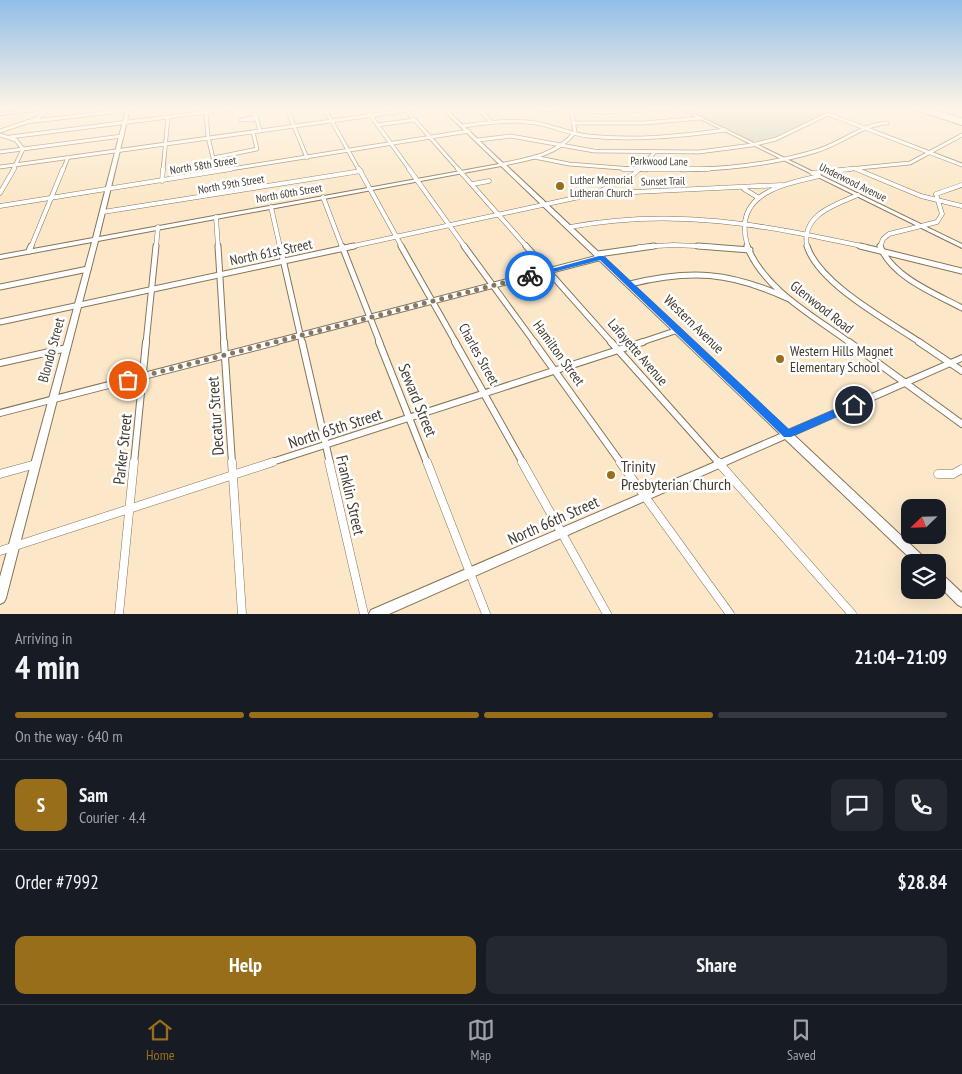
<!DOCTYPE html>
<html lang="en">
<head>
<meta charset="utf-8">
<style>
	:root { --surface:#171b24; --page:#242831; --text:#f1f3f6; --muted:#9ea1a6; --line:#363941; --accent:#986e1b }
	body { margin:0; font-family:"PT Sans Narrow",sans-serif; background:var(--page); color:var(--text); height:100vh; display:flex; flex-direction:column; font-size:19px; white-space:nowrap }
	* { box-sizing:border-box; margin:0 }
	p { font-size:16px; color:var(--muted) }
	.icon { flex:none; width:28px; height:28px; fill:none; stroke:currentColor; stroke-width:2; stroke-linecap:round; stroke-linejoin:round }
	.map { position:relative; height:614px; overflow:hidden }
	.details { display:flex; flex-direction:column; background:var(--surface); flex:1 }
	.details>* { flex:none }
	.needle { width:32px; rotate:247deg }
	.buttons { position:absolute; left:901px; top:499px; display:grid; gap:10px }
	.buttons a { display:grid; place-items:center; width:45px; height:45px; border-radius:10px; background:var(--surface); box-shadow:0 5px 20px #0002; font-size:25px }
	.pin { position:absolute; display:grid; place-items:center; width:42px; height:42px; color:#fff; margin:-21px; border:2px solid #fff; border-radius:50%; box-shadow:0 1px 5px #0007 }
	.courier { position:absolute; display:grid; place-items:center; width:50px; height:50px; margin:-25px; border:4px solid #1a73e8; border-radius:50%; background:#fff; color:#222; box-shadow:0 1px 6px #0007 }
	.overview em { font-style:normal; font-weight:700 }
	.overview div { display:flex; flex-direction:column-reverse }
	.overview { display:flex; align-items:center; justify-content:space-between; height:85px; padding:0 15px }
	h1 { font-size:32px; font-weight:700; line-height:38px }
	.bar { display:grid; grid-template-columns:repeat(4,1fr); gap:8px 5px; align-content:center; height:60px; padding:0 15px }
	.bar i { height:6px; border-radius:4px; background:var(--line) }
	.bar .on { background:var(--accent) }
	.bar p { grid-column:span 4 }
	.line { display:flex; align-items:center; gap:12px; padding:0 15px; border-top:1px solid var(--line) }
	.line div { flex:1 }
	.round { display:grid; place-items:center; flex:none; width:52px; height:52px; border-radius:10px; background:var(--page) }
	.action { display:flex; gap:10px; margin-top:auto; padding:10px 15px }
	.action a { flex:1; height:58px; border-radius:10px; background:var(--accent); color:#fff; font-size:20px; font-weight:700; line-height:58px; text-align:center }
	.action a+a { background:var(--page); color:var(--text) }
	.tabs { display:flex; justify-content:space-around; align-items:center; height:70px; border-top:1px solid var(--line); background:var(--surface); font-size:14px; color:var(--muted) }
	.tabs a { display:grid; justify-items:center; gap:2px }
	.tabs .on { color:var(--accent) }
	.map>svg:first-child { display:block }
	.green { fill:#d0d3ba }
	.lines { fill:none; stroke-linecap:round; stroke-linejoin:round }
	.stream { stroke:#b2cce6; stroke-width:1 }
	.street-far4-casing { stroke:#867458; stroke-width:4.5 }
	.street-far3-casing { stroke:#867458; stroke-width:5 }
	.street-far2-casing { stroke:#867458; stroke-width:7 }
	.street-far1-casing { stroke:#867458; stroke-width:8 }
	.street-casing { stroke:#867458; stroke-width:9 }
	.secondary-casing { stroke:#867458; stroke-width:2 }
	.highway-casing { stroke:#867458; stroke-width:2 }
	.street-far4 { stroke:#fff; stroke-width:3 }
	.street-far3 { stroke:#fff; stroke-width:4 }
	.street-far2 { stroke:#fff; stroke-width:5 }
	.street-far1 { stroke:#fff; stroke-width:6 }
	.street { stroke:#fff; stroke-width:8 }
	.secondary { fill:#fff; fill-rule:evenodd }
	.highway { fill:#fff; fill-rule:evenodd }
	.route { fill:#1a73e8 }
	.done { stroke:#847865; stroke-width:5; stroke-dasharray:0 9 }
	.poi-dot { fill:#986e1b; stroke:#fff; stroke-width:2 }
	.labels { text-anchor:middle; stroke-width:5; stroke-linejoin:round; paint-order:stroke }
	.far-street-label { font-size:11px; fill:#433b2f; stroke:#fff }
	.far-poi-label { font-size:11px; fill:#433b2f; stroke:#fff; text-anchor:start }
	.street-label { font-size:14px; fill:#433b2f; stroke:#fff }
	.poi-label { font-size:14px; fill:#433b2f; stroke:#fff; text-anchor:start }
	.near-street-label { font-size:16px; fill:#433b2f; stroke:#fff }
	.near-poi-label { font-size:16px; fill:#433b2f; stroke:#fff; text-anchor:start }
</style>
</head>
<body>
<div class="map">
<svg width="962" height="614" viewBox="0 0 962 614">
	<rect width="100%" height="100%" fill="#fce8c9"/>
	<polygon class="green" points="684,109 833,109 782,136 753,142"/>
	<g class="lines">
		<g class="stream">
			<polyline points="753,134 772,134 774,131 783,130 801,117 799,111 821,109"/>
			<polyline points="745,135 747,134"/>
		</g>
		<g class="street-far4-casing">
			<g id="street-far4">
				<polyline points="254,109 260,131"/>
				<polyline points="287,109 307,158"/>
				<polyline points="325,109 359,170"/>
				<polyline points="366,109 410,170"/>
				<polyline points="405,109 459,170"/>
				<polyline points="479,109 491,122"/>
				<polyline points="536,109 603,112 672,109"/>
				<polyline points="927,109 962,120"/>
				<polyline points="206,112 208,137 213,158 257,149 253,132"/>
				<polyline points="256,117 241,120 257,119"/>
				<polyline points="26,122 138,109"/>
				<polyline points="573,123 644,123 701,118"/>
				<polyline points="377,125 414,120"/>
				<path d="M463,126C487,123 511,119 536,123C553,126 570,134 588,136C634,141 681,136 726,130"/>
				<polyline points="0,131 36,119 49,109"/>
				<polyline points="0,135 16,140 23,149 13,170"/>
				<polyline points="10,137 231,109"/>
				<polyline points="478,140 511,136 594,151 699,152 752,145 776,139 828,114 962,165"/>
				<polyline points="0,152 122,136"/>
				<polyline points="534,157 569,164 646,170"/>
				<path d="M504,164C530,159 558,154 575,132L571,109"/>
				<polyline points="0,167 417,109"/>
				<polyline points="854,168 859,170"/>
				<polyline points="63,170 68,157"/>
				<polyline points="163,170 168,117"/>
				<polyline points="224,170 469,131"/>
				<polyline points="638,170 654,153"/>
				<path d="M682,170C727,169 773,164 816,151C841,144 860,125 887,123"/>
				<polyline points="839,170 910,163 962,135"/>
			</g>
		</g>
		<g class="street-far3-casing">
			<g id="street-far3">
				<polyline points="359,169 402,247"/>
				<polyline points="409,169 465,247"/>
				<polyline points="458,169 527,247"/>
				<polyline points="623,169 709,169"/>
				<polyline points="856,169 921,196 962,206"/>
				<polyline points="812,173 851,169"/>
				<polyline points="162,181 163,169"/>
				<polyline points="473,184 489,181"/>
				<polyline points="744,189 759,198"/>
				<polyline points="598,192 633,175 639,169"/>
				<polyline points="0,193 14,169"/>
				<polyline points="323,197 342,247"/>
				<polyline points="0,206 231,169"/>
				<polyline points="271,207 280,247"/>
				<polyline points="103,212 361,171"/>
				<polyline points="216,217 218,247"/>
				<path d="M570,227C675,207 763,225 866,247"/>
				<polyline points="31,247 63,169"/>
				<polyline points="156,247 158,227"/>
				<polyline points="349,247 593,194 782,185"/>
				<polyline points="639,247 674,245 717,247"/>
				<path d="M748,247C731,194 781,185 819,176"/>
				<path d="M807,247C801,215 834,205 858,195"/>
				<polyline points="880,247 883,239 889,234 937,222 942,214 936,194 962,185"/>
			</g>
		</g>
		<g class="street-far2-casing">
			<g id="street-far2">
				<polyline points="218,246 224,343"/>
				<polyline points="280,246 302,343"/>
				<polyline points="342,246 380,343"/>
				<polyline points="401,246 456,343"/>
				<polyline points="464,246 535,343"/>
				<polyline points="526,246 612,343"/>
				<polyline points="698,246 750,250"/>
				<path d="M747,246C764,290 814,316 850,343"/>
				<path d="M807,246C819,284 887,320 921,343"/>
				<polyline points="860,246 962,271"/>
				<path d="M880,246C892,277 934,293 962,308"/>
				<polyline points="29,251 31,246"/>
				<polyline points="598,254 654,246"/>
				<path d="M630,284C691,269 730,272 787,298"/>
				<polyline points="0,287 88,269"/>
				<polyline points="0,322 354,246"/>
				<polyline points="146,343 156,246"/>
				<polyline points="271,343 602,257"/>
				<polyline points="639,343 678,330"/>
			</g>
		</g>
		<g class="street-far1-casing">
			<g id="street-far1">
				<polyline points="224,342 232,463"/>
				<polyline points="302,342 330,463"/>
				<polyline points="379,342 427,463"/>
				<polyline points="455,342 523,463"/>
				<polyline points="534,342 621,463"/>
				<polyline points="611,342 719,463"/>
				<polyline points="849,342 962,424"/>
				<polyline points="919,342 962,371"/>
				<polyline points="0,363 67,348"/>
				<polyline points="0,413 276,342"/>
				<polyline points="134,463 146,342"/>
				<polyline points="269,463 643,342"/>
			</g>
		</g>
		<g class="street-casing">
			<g id="street">
				<polyline points="232,462 242,614"/>
				<polyline points="329,462 364,614"/>
				<polyline points="427,462 486,614"/>
				<polyline points="522,462 607,614"/>
				<polyline points="620,462 730,614"/>
				<polyline points="718,462 852,614"/>
				<polyline points="0,474 36,464"/>
				<polyline points="938,474 953,474 962,469"/>
				<polyline points="0,551 273,462"/>
				<polyline points="119,614 134,462"/>
			</g>
		</g>
		<g class="secondary-casing">
			<g id="secondary">
				<polygon points="39,109 48,109 46,110 0,115 0,113"/>
				<polygon points="126,109 130,109 99,237 499,164 442,109 446,109 503,163 506,163 506,165 788,430 962,355 962,361 794,435 925,558 926,562 914,562 785,439 389,614 369,614 371,610 780,434 501,166 98,241 6,598 4,602 0,604 0,577 92,242 0,259 0,255 93,238"/>
				<polygon points="680,109 684,109 962,244 962,248"/>
				<polygon points="938,572 942,574 962,593 962,607 958,605 938,585"/>
			</g>
		</g>
		<g class="highway-casing">
			<polygon id="highway" points="916,109 922,109 962,121 962,125 916,110"/>
		</g>
		<use href="#street-far4" class="street-far4"/>
		<use href="#street-far3" class="street-far3"/>
		<use href="#street-far2" class="street-far2"/>
		<use href="#street-far1" class="street-far1"/>
		<use href="#street" class="street"/>
		<use href="#secondary" class="secondary"/>
		<use href="#highway" class="highway"/>
	</g>
	<linearGradient id="sky" x2="0" y2="1"><stop stop-color="#92bee7"/><stop offset="0.56" stop-color="#fef5e7"/><stop offset="1" stop-color="#fef5e7" stop-opacity="0"/></linearGradient>
	<rect width="962" height="195" fill="url(#sky)"/>
	<polygon class="route" points="599,256 604,256 789,429 854,401 857,402 857,408 791,437 784,437 600,260 530,278 526,276"/>
	<g class="lines">
		<polyline class="done" points="128,380 530,276"/>
	</g>
	<g class="poi-dot">
		<circle cx="560" cy="186" r="5"/>
		<circle cx="780" cy="359" r="5"/>
		<circle cx="611" cy="475" r="5"/>
	</g>
	<g class="labels">
		<g class="far-street-label">
			<text transform="translate(659 161) rotate(1)" y="4">Parkwood Lane</text>
			<text transform="translate(203 165) rotate(-9)" y="4">North 58th Street</text>
			<text transform="translate(663 181) rotate(-1)" y="4">Sunset Trail</text>
			<text transform="translate(853 182) rotate(26)" y="4">Underwood Avenue</text>
			<text transform="translate(231 184) rotate(-10)" y="4">North 59th Street</text>
			<text transform="translate(289 193) rotate(-10)" y="4">North 60th Street</text>
		</g>
		<g class="far-poi-label">
			<text x="570" y="184">Luther Memorial<tspan x="570" dy="13">Lutheran Church</tspan></text>
		</g>
		<g class="street-label">
			<text transform="translate(271 252) rotate(-12)" y="5">North 61st Street</text>
			<text transform="translate(822 307) rotate(38)" y="5">Glenwood Road</text>
			<text transform="translate(694 324) rotate(44)" y="5">Western Avenue</text>
			<text transform="translate(51 350) rotate(-75)" y="5">Blondo Street</text>
			<text transform="translate(638 352) rotate(49)" y="5">Lafayette Avenue</text>
			<text transform="translate(559 353) rotate(54)" y="5">Hamilton Street</text>
			<text transform="translate(479 354) rotate(61)" y="5">Charles Street</text>
		</g>
		<g class="poi-label">
			<text x="790" y="356">Western Hills Magnet<tspan x="790" dy="16">Elementary School</tspan></text>
		</g>
		<g class="near-street-label">
			<text transform="translate(418 400) rotate(68)" y="6">Seward Street</text>
			<text transform="translate(215 416) rotate(-94)" y="6">Decatur Street</text>
			<text transform="translate(335 428) rotate(-18)" y="6">North 65th Street</text>
			<text transform="translate(122 449) rotate(-84)" y="6">Parker Street</text>
			<text transform="translate(351 495) rotate(77)" y="6">Franklin Street</text>
			<text transform="translate(553 520) rotate(-24)" y="6">North 66th Street</text>
		</g>
		<g class="near-poi-label">
			<text x="621" y="472">Trinity<tspan x="621" dy="18">Presbyterian Church</tspan></text>
		</g>
	</g>
</svg>
<div class="buttons">
<a><svg class="needle" viewBox="-14 -14 28 28"><path d="M0-13l5 13h-10z" fill="#e53935"/><path d="M0 13l5-13h-10z" fill="#9ea1a6"/></svg></a>
<a><svg class="icon" aria-label="layers" viewBox="0 0 24 24"><path d="M12 4l9 5-9 5-9-5zM3 14l9 5 9-5"/></svg></a>
</div>
<div class="pin" style="left:128px;top:380px;background:#ea580c"><svg class="icon" aria-label="bag" viewBox="0 0 24 24"><path d="M5 8h14l-1 12H6zM9 8a3 3 0 0 1 6 0"/></svg></div>
<div class="pin" style="left:854px;top:405px;background:#1f2937"><svg class="icon" aria-label="home" viewBox="0 0 24 24"><path d="M3 11l9-7 9 7M6 9v11h12V9"/></svg></div>
<div class="courier" style="left:530px;top:276px"><svg class="icon" aria-label="bike" viewBox="0 0 24 24"><circle cx="6" cy="16" r="4"/><circle cx="18" cy="16" r="4"/><path d="M6 16l4-8h5l3 8M10 8l3 8H6M13 5h3"/></svg></div>
</div>
<section class="details">
<div class="overview"><div><h1>4 min</h1><p>Arriving in</p></div><em>21:04–21:09</em></div>
<div class="bar"><i class="on"></i><i class="on"></i><i class="on"></i><i></i><p>On the way · 640 m</p></div>
<div class="line" style="height:90px"><b class="round" style="background:var(--accent);color:#fff">S</b><div><b>Sam</b><p>Courier · 4.4</p></div><a class="round"><svg class="icon" aria-label="chat" viewBox="0 0 24 24"><path d="M4 5h16v11H9l-5 4z"/></svg></a><a class="round"><svg class="icon" aria-label="phone" viewBox="0 0 24 24"><path d="M5 4h4l2 5-3 2q2 4 5 5l2-3 5 2v4C11 20 4 13 5 4z"/></svg></a></div>
<div class="line" style="height:65px"><div>Order #7992</div><b>$28.84</b></div>
<div class="action"><a>Help</a><a>Share</a></div>
</section>
<nav class="tabs">
<a class="on"><svg class="icon" aria-label="home" viewBox="0 0 24 24"><path d="M3 11l9-7 9 7M6 9v11h12V9"/></svg>Home</a>
<a><svg class="icon" aria-label="map" viewBox="0 0 24 24"><path d="M3 6l6-2 6 2 6-2v14l-6 2-6-2-6 2zM9 4v14M15 6v14"/></svg>Map</a>
<a><svg class="icon" aria-label="saved" viewBox="0 0 24 24"><path d="M7 4h10v16l-5-4-5 4z"/></svg>Saved</a>
</nav>
</body>
</html>
